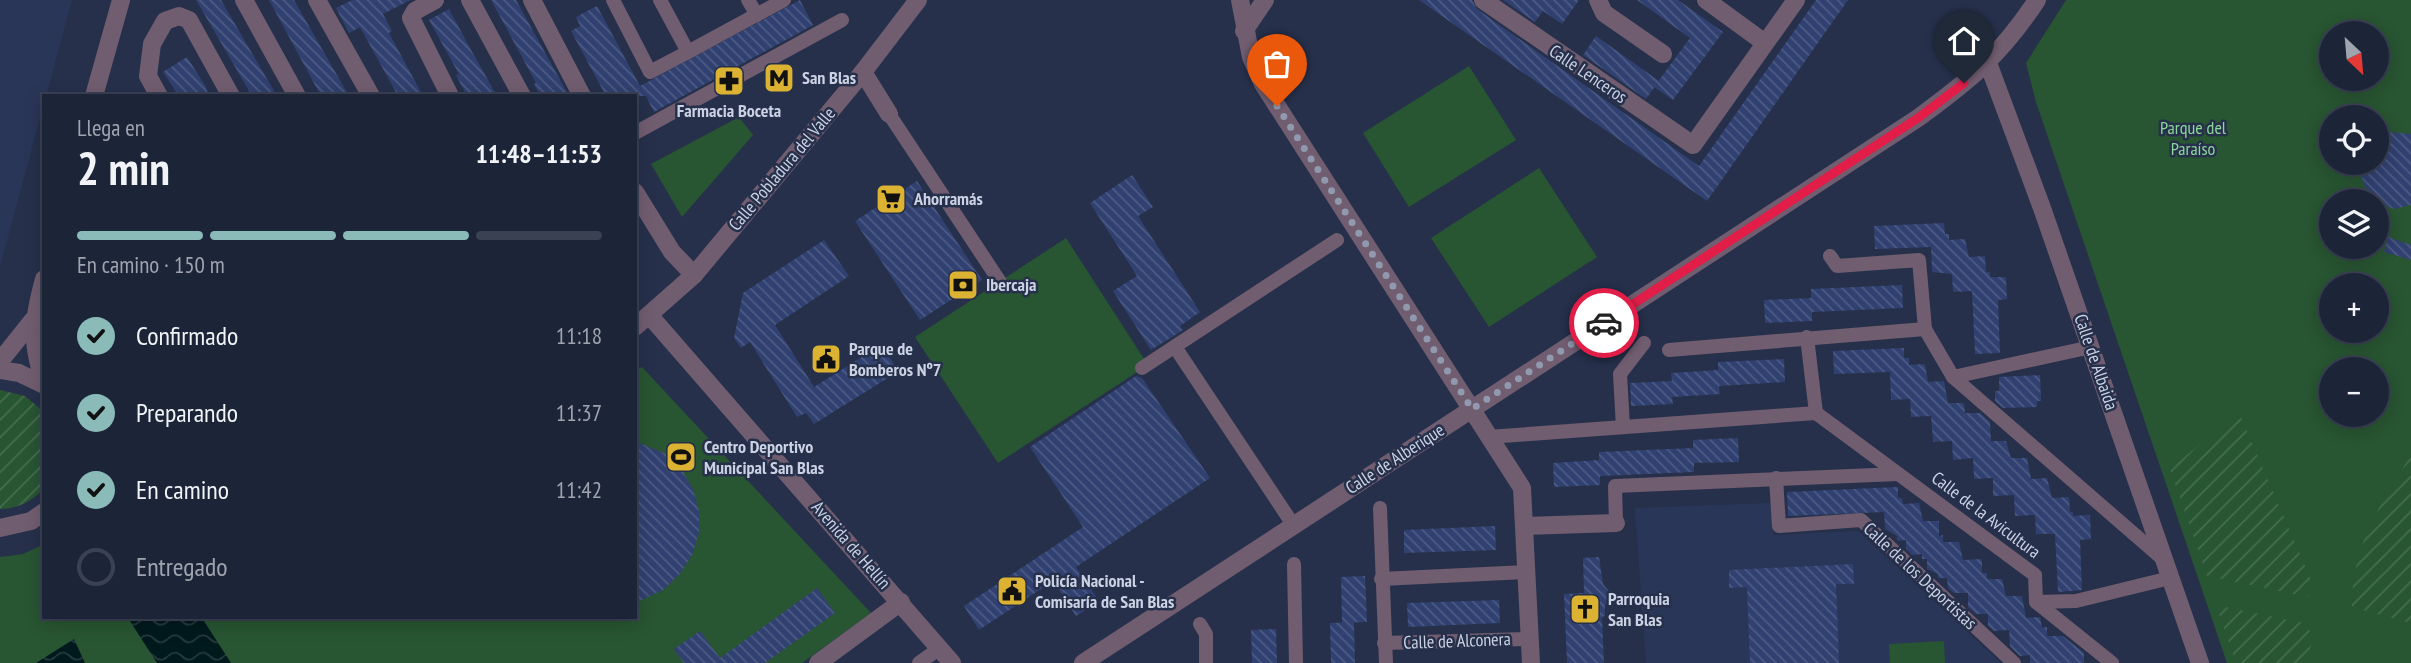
<!DOCTYPE html>
<html lang="es">
<head>
<meta charset="utf-8">
<style>
	:root { --surface:#1c2438; --page:#252c40; --text:#f1f3f6; --muted:#a0a4ae; --line:#3a4153; --accent:#8bbbb9 }
	body { margin:0; font-family:"PT Sans Narrow",sans-serif; background:var(--page); color:var(--text); height:100vh; display:flex; flex-direction:column; font-size:26px; white-space:nowrap }
	* { box-sizing:border-box; margin:0 }
	p { font-size:23px; color:var(--muted) }
	.icon { flex:none; width:38px; height:38px; fill:none; stroke:currentColor; stroke-width:2; stroke-linecap:round; stroke-linejoin:round }
	.map { position:relative; flex:1; overflow:hidden }
	.details { position:absolute; left:42px; top:94px; width:595px; height:525px; display:flex; flex-direction:column; background:var(--surface); border-radius:0px; box-shadow:0 4px 18px #0003,0 0 0 2px var(--line) }
	.details>* { flex:none }
	.needle { width:46px; rotate:154deg }
	.fabs { position:absolute; left:2319px; top:21px; display:grid; gap:14px }
	.fabs a { display:grid; place-items:center; width:70px; height:70px; border-radius:50%; background:var(--surface); box-shadow:0 4px 18px #0003,0 0 0 2px var(--line); font-size:35px }
	.pin { position:absolute; display:grid; place-items:center; width:60px; height:60px; color:#fff; margin:-72px -30px; border-radius:50% 50% 50% 0; rotate:-45deg; box-shadow:0 0 7px #0007 }
	.pin .icon { rotate:45deg }
	.courier { position:absolute; display:grid; place-items:center; width:70px; height:70px; margin:-35px; border:5px solid #e11d48; border-radius:50%; background:#fff; color:#222; box-shadow:0 2px 9px #0007 }
	.overview em { font-style:normal; font-weight:800 }
	.overview div { display:flex; flex-direction:column-reverse }
	.overview { display:flex; align-items:center; justify-content:space-between; height:119px; padding:0 35px }
	h1 { font-size:46px; font-weight:800; line-height:52px }
	.bar { display:grid; grid-template-columns:repeat(4,1fr); gap:10px 7px; align-content:center; height:84px; padding:0 35px }
	.bar i { height:9px; border-radius:5px; background:var(--line) }
	.bar .on { background:var(--accent) }
	.bar p { grid-column:span 4 }
	ol { padding:0 35px; list-style:none }
	li { display:flex; align-items:center; gap:21px; height:77px }
	li p { margin-inline-start:auto }
	li .icon { padding:7px; border-radius:50%; background:var(--accent); color:#111; stroke-width:4 }
	li:last-child { color:var(--muted) }
	li i { width:38px; height:38px; border:4px solid var(--line); border-radius:50% }
	.map>svg:first-child { display:block }
	.built { fill:#2a3658 }
	.park { fill:#285532; fill-rule:evenodd }
	.garden { fill:url(#garden-furrows) }
	.water { fill:url(#water-waves) }
	.building { fill:url(#building-back-hatch) }
	.lines { fill:none; stroke-linecap:round; stroke-linejoin:round }
	.pedestrian { stroke:#715d70; stroke-width:14 }
	.minor { stroke:#715d70; stroke-width:18 }
	.tertiary { stroke:#715d70; stroke-width:18 }
	.done { stroke:#9199ae; stroke-width:7; stroke-dasharray:0 12.6 }
	.route { stroke:#e11d48; stroke-width:9 }
	.labels { text-anchor:middle; stroke-width:5; stroke-linejoin:round; paint-order:stroke }
	.street-label { font-size:18px; fill:#cbd2e4; stroke:#26304b }
	.poi-label { font-size:18px; font-weight:bold; fill:#cbd2e4; stroke:#26304b; text-anchor:start }
	.park-label { font-size:18px; fill:#8cd799; stroke:#26304b }
</style>
</head>
<body>
<div class="map">
<svg width="2411" height="663" viewBox="0 0 2411 663">
	<defs>
		<pattern id="garden-furrows" width="10" height="10" patternUnits="userSpaceOnUse" patternTransform="scale(1.75)"><rect width="10" height="10" fill="#285532"/><path d="M-1 1l2-2M0 10L10 0M9 11l2-2" fill="none" stroke="#466d50"/></pattern>
		<pattern id="water-waves" width="16" height="10" patternUnits="userSpaceOnUse" patternTransform="scale(1.75)"><rect width="16" height="10" fill="#00191d"/><path d="M0 5q4-4 8 0t8 0" fill="none" stroke="#243a3e"/></pattern>
		<pattern id="building-back-hatch" width="6" height="6" patternUnits="userSpaceOnUse" patternTransform="scale(1.75)"><rect width="6" height="6" fill="#304070"/><path d="M-1 5l2 2M0 0l6 6M5-1l2 2" fill="none" stroke="#4d5b84"/></pattern>
	</defs>
	<rect width="100%" height="100%" fill="#26304b"/>
	<g class="built">
		<polygon points="0,0 72,0 0,266"/>
		<polygon points="1771,503 1773,535 1858,531 2001,663 1646,663 1635,508"/>
	</g>
	<g class="park">
		<path d="M2066,0H2411V663H2227L2036,102L2026,63ZM2331,33H2376V79H2331ZM2331,117H2376V163H2331ZM2331,201H2376V247H2331ZM2331,285H2376V331H2331ZM2331,369H2376V415H2331Z"/>
		<polygon points="1469,66 1516,140 1409,207 1363,133"/>
		<polygon points="739,117 753,135 682,217 651,164"/>
		<polygon points="1539,168 1597,257 1489,327 1431,238"/>
		<polygon points="1066,238 1148,365 998,463 915,337"/>
		<polygon points="642,367 871,613 802,663 0,663 0,557 23,554 44,544 44,618 635,618 635,370"/>
		<polygon points="1944,641 1945,663 1890,663 1889,644"/>
	</g>
	<g class="garden">
		<path d="M0,390L25,396L44,412V488C33,501 17,509 0,509Z"/>
		<polygon points="2240,415 2312,582 2308,597 2207,576 2170,469 2234,416"/>
		<path d="M2411,455V622L2410,623L2352,607C2352,544 2379,507 2411,455Z"/>
		<polygon points="2216,605 2304,623 2314,637 2305,663 2236,663"/>
	</g>
	<g class="water">
		<polygon points="128,618 202,618 231,663 157,663"/>
		<polygon points="74,639 85,663 36,663"/>
	</g>
	<g class="building">
		<polygon points="196,0 221,0 277,96 252,96"/>
		<polygon points="269,0 294,0 349,96 321,96"/>
		<polygon points="352,0 410,0 383,14 392,31 389,33 423,96 398,96 360,27 349,33 336,8"/>
		<polygon points="491,0 516,0 569,96 540,96 534,84 536,83"/>
		<polygon points="800,0 813,25 654,112 646,96 606,96 571,31 580,26 576,17 597,6 640,86"/>
		<polygon points="1419,0 1472,0 1477,9 1699,166 1816,0 1848,0 1707,201"/>
		<polygon points="1503,0 1579,0 1562,24 1543,11 1535,22"/>
		<polygon points="1637,0 1678,0 1723,32 1673,100 1654,87 1690,38"/>
		<polygon points="449,9 470,48 497,96 467,96 456,75 459,74 429,20"/>
		<polygon points="1596,36 1659,81 1646,99 1583,55"/>
		<polygon points="187,57 206,87 209,96 179,96 163,72"/>
		<polygon points="2389,132 2411,134 2411,205 2394,209 2373,201 2363,183 2361,173 2362,163 2376,163 2376,136"/>
		<polygon points="1132,175 1153,207 1138,216 1200,312 1180,326 1183,330 1151,350 1113,291 1137,276 1090,203"/>
		<polygon points="917,181 982,280 920,320 855,221"/>
		<polygon points="1944,223 1945,234 1949,234 1949,240 1965,239 1969,257 1985,256 1986,272 1990,272 1990,277 2006,277 2007,299 1998,300 2000,353 1975,354 1972,291 1953,292 1952,274 1932,272 1931,247 1875,249 1874,226"/>
		<polygon points="2388,237 2411,245 2411,260 2384,252"/>
		<polygon points="824,240 849,276 775,325 814,387 881,345 899,371 814,424 806,413 797,417 750,342 741,348 734,338 743,293"/>
		<polygon points="1902,285 1903,308 1812,312 1812,321 1765,323 1764,300 1811,298 1811,289"/>
		<polygon points="1904,348 1904,358 1909,358 1909,365 1925,364 1928,382 1944,381 1948,403 1964,403 1965,413 1980,413 1990,422 1991,441 2006,441 2011,458 2027,458 2031,479 2047,478 2052,498 2069,497 2070,512 2073,512 2073,516 2090,515 2091,539 2080,540 2082,590 2058,592 2055,534 2036,534 2035,515 2015,516 2014,495 1993,496 1993,478 1974,479 1973,458 1953,460 1952,441 1933,442 1931,416 1911,417 1910,399 1891,400 1890,372 1834,374 1833,351"/>
		<polygon points="1784,359 1785,382 1719,386 1720,394 1672,397 1673,404 1631,406 1630,383 1672,381 1671,373 1718,370 1718,362"/>
		<polygon points="2040,375 2041,401 2037,401 2037,407 2003,408 1995,401 1995,391 1999,391 1999,377"/>
		<polygon points="1136,376 1142,378 1210,478 1076,567 1099,601 1076,616 1053,581 979,630 964,606 1083,527 1030,447"/>
		<polygon points="1738,438 1739,462 1694,463 1694,472 1600,476 1600,485 1554,487 1553,463 1599,460 1599,452 1693,448 1693,440"/>
		<polygon points="635,441 666,454 682,470 693,489 699,511 699,533 692,555 680,574 663,590 635,603"/>
		<polygon points="1898,487 1898,498 1902,498 1903,504 1919,503 1923,521 1939,521 1939,536 1943,535 1943,542 1959,542 1963,560 1982,559 1982,573 1987,573 1987,579 2002,579 2006,596 2022,596 2026,618 2040,617 2042,628 2047,627 2047,636 2063,636 2084,653 2084,663 2030,663 2030,655 2020,656 2010,646 2009,630 1994,631 1988,626 1988,614 1976,614 1968,607 1968,593 1954,593 1948,588 1947,578 1938,578 1938,574 1927,569 1927,559 1922,559 1922,554 1912,555 1906,549 1906,540 1897,541 1897,536 1885,529 1884,512 1788,516 1787,492"/>
		<polygon points="1495,526 1496,550 1404,553 1404,530"/>
		<polygon points="1599,557 1603,584 1614,597 1605,605 1605,616 1602,617 1604,663 1567,663 1564,594 1584,593 1583,558"/>
		<polygon points="1853,564 1854,584 1836,584 1839,663 1750,663 1747,587 1729,588 1729,570"/>
		<polygon points="1365,576 1367,622 1342,623 1341,577"/>
		<polygon points="817,588 835,613 765,663 684,663 674,649 700,631 720,658"/>
		<polygon points="1499,600 1500,623 1408,627 1407,603"/>
		<polygon points="1354,622 1355,663 1331,663 1330,623"/>
		<polygon points="1276,629 1277,663 1252,663 1251,630"/>
	</g>
	<g class="lines">
		<g class="pedestrian">
			<polyline points="613,0 650,72 688,52"/>
			<polyline points="660,0 688,52 784,0"/>
			<polyline points="748,0 757,15"/>
			<polyline points="889,114 1002,285"/>
			<polyline points="635,133 842,20"/>
			<polyline points="1830,256 1837,266 1919,260 1925,329 1953,377 2164,560"/>
			<polyline points="1175,347 1294,526"/>
			<polyline points="1669,350 1925,329"/>
			<polyline points="1142,368 1337,240"/>
			<polyline points="1953,377 2091,347"/>
			<polyline points="1816,413 2035,575 2036,602 2076,601 2170,578"/>
			<polyline points="1623,427 1620,374 1644,343"/>
			<polyline points="1488,437 1816,413 1807,337"/>
			<polyline points="1776,478 1779,526 1861,520 2014,663"/>
			<polyline points="1380,508 1386,663"/>
			<polyline points="1616,523 1615,486 1898,474"/>
			<polyline points="1294,564 1296,663"/>
			<polyline points="1381,579 1526,572"/>
			<polyline points="2036,602 2112,663"/>
			<polyline points="1200,624 1206,634 1206,663"/>
			<polyline points="1384,643 1530,639"/>
			<polyline points="919,663 940,648"/>
		</g>
		<g class="minor">
			<polyline points="244,0 297,96"/>
			<polyline points="317,0 371,96"/>
			<polyline points="435,0 415,11 411,18 450,96"/>
			<polyline points="470,0 522,96"/>
			<polyline points="532,0 582,96"/>
			<polyline points="1240,0 1251,57 1263,84 1522,488 1531,663"/>
			<polyline points="1483,0 1693,145 1796,0"/>
			<polyline points="1598,0 1604,13 1663,54"/>
			<polyline points="1706,0 1765,43"/>
			<polyline points="1244,31 1265,0"/>
			<polyline points="1988,63 2042,208 2200,663"/>
			<polyline points="863,72 889,114"/>
			<polyline points="159,96 148,76 152,44 165,21 179,16 189,20 231,96"/>
			<polyline points="635,192 672,252 694,275"/>
			<polyline points="650,316 952,663"/>
			<polyline points="1524,526 1616,523"/>
			<polyline points="818,663 901,602"/>
			<path d="M1083,663L1918,118C1970,80 2001,55 2037,0"/>
		</g>
		<g class="tertiary">
			<polyline points="94,96 121,0"/>
			<path d="M44,279C32,323 31,340 44,383"/>
			<polyline points="635,327 694,275 863,72 918,0"/>
			<polyline points="0,361 33,320"/>
			<polyline points="0,370 19,373 44,385"/>
			<polyline points="0,528 31,521 44,512"/>
		</g>
	</g>
	<g class="lines">
		<polyline class="done" points="1277,106 1472,409 1604,323"/>
		<polyline class="route" points="1604,323 1918,118 1964,83"/>
	</g>
	<defs>
		<g id="metro-square" transform="scale(1.575)"><rect x="-9" y="-9" width="18" height="18" rx="4" fill="#dcb233" stroke="#26304b"/><path d="M-5.5 5V-5H-3L0 0L3-5H5.5V5H3V-.5L0 4L-3-.5V5Z" fill="#111"/></g>
		<g id="pharmacy-square" transform="scale(1.575)"><rect x="-9" y="-9" width="18" height="18" rx="4" fill="#dcb233" stroke="#26304b"/><path d="M-2-6h4v4h4v4h-4v4h-4v-4h-4v-4h4Z" fill="#111"/></g>
		<g id="supermarket-square" transform="scale(1.575)"><rect x="-9" y="-9" width="18" height="18" rx="4" fill="#dcb233" stroke="#26304b"/><path d="M-6-5.5h2.5l.6 2H6L4.5 2H-2.5L-4.4-4H-6ZM-1.5 3.2a1.3 1.3 0 1 0 .1 0ZM3 3.2a1.3 1.3 0 1 0 .1 0Z" fill="#111"/></g>
		<g id="bank-square" transform="scale(1.575)"><rect x="-9" y="-9" width="18" height="18" rx="4" fill="#dcb233" stroke="#26304b"/><path d="M-6-4H6V4H-6ZM0-2.3a2.3 2.3 0 1 0 0 4.6a2.3 2.3 0 1 0 0-4.6Z" fill="#111"/></g>
		<g id="civic-square" transform="scale(1.575)"><rect x="-9" y="-9" width="18" height="18" rx="4" fill="#dcb233" stroke="#26304b"/><path d="M-.6-6.5H3V-4.5H.6V-3L4-1V1h2V6H-6V1h2V-1L-.6-3ZM-1.2 2.5V6h2.4V2.5Z" fill="#111"/></g>
		<g id="stadium-square" transform="scale(1.575)"><rect x="-9" y="-9" width="18" height="18" rx="4" fill="#dcb233" stroke="#26304b"/><path d="M0-5a6.5 5 0 1 0 0 10a6.5 5 0 1 0 0-10ZM-3.5-1.8h7v3.6h-7Z" fill="#111"/></g>
		<g id="church-square" transform="scale(1.575)"><rect x="-9" y="-9" width="18" height="18" rx="4" fill="#dcb233" stroke="#26304b"/><path d="M-1.2-6h2.4v3.5h3.3v2.4h-3.3V6h-2.4V-.1h-3.3v-2.4h3.3Z" fill="#111"/></g>
	</defs>
	<g fill-rule="evenodd">
		<use href="#metro-square" x="779" y="78"/>
		<use href="#pharmacy-square" x="729" y="81"/>
		<use href="#supermarket-square" x="891" y="199"/>
		<use href="#bank-square" x="963" y="285"/>
		<use href="#civic-square" x="826" y="359"/>
		<use href="#stadium-square" x="681" y="457"/>
		<use href="#civic-square" x="1012" y="591"/>
		<use href="#church-square" x="1585" y="609"/>
	</g>
	<g class="labels">
		<g class="street-label">
			<text transform="translate(1588 74) rotate(34)" y="6">Calle Lenceros</text>
			<text transform="translate(782 169) rotate(-50)" y="6">Calle Pobladura del Valle</text>
			<text transform="translate(2096 362) rotate(71)" y="6">Calle de Albaida</text>
			<text transform="translate(1395 459) rotate(-33)" y="6">Calle de Alberique</text>
			<text transform="translate(1986 515) rotate(37)" y="6">Calle de la Avicultura</text>
			<text transform="translate(851 545) rotate(49)" y="6">Avenida de Hellín</text>
			<text transform="translate(1920 576) rotate(43)" y="6">Calle de los Deportistas</text>
			<text transform="translate(1457 641) rotate(-2)" y="6">Calle de Alconera</text>
		</g>
		<g class="poi-label">
			<text x="802" y="84">San Blas</text>
			<text x="729" y="117" text-anchor="middle">Farmacia Boceta</text>
			<text x="914" y="205">Ahorramás</text>
			<text x="986" y="291">Ibercaja</text>
			<text x="849" y="355">Parque de<tspan x="849" dy="21">Bomberos Nº7</tspan></text>
			<text x="704" y="453">Centro Deportivo<tspan x="704" dy="21">Municipal San Blas</tspan></text>
			<text x="1035" y="587">Policía Nacional -<tspan x="1035" dy="21">Comisaría de San Blas</tspan></text>
			<text x="1608" y="605">Parroquia<tspan x="1608" dy="21">San Blas</tspan></text>
		</g>
		<g class="park-label">
			<text x="2193" y="134">Parque del<tspan x="2193" dy="21">Paraíso</tspan></text>
		</g>
	</g>
</svg>
<div class="fabs">
<a><svg class="needle" viewBox="-14 -14 28 28"><path d="M0-13l5 13h-10z" fill="#e53935"/><path d="M0 13l5-13h-10z" fill="#a0a4ae"/></svg></a>
<a><svg class="icon" aria-label="locate" viewBox="0 0 24 24"><circle cx="12" cy="12" r="6"/><path d="M12 2v4M12 18v4M2 12h4M18 12h4"/></svg></a>
<a><svg class="icon" aria-label="layers" viewBox="0 0 24 24"><path d="M12 4l9 5-9 5-9-5zM3 14l9 5 9-5"/></svg></a>
<a>+</a>
<a>−</a>
</div>
<div class="pin" style="left:1277px;top:106px;background:#ea580c"><svg class="icon" aria-label="bag" viewBox="0 0 24 24"><path d="M5 8h14l-1 12H6zM9 8a3 3 0 0 1 6 0"/></svg></div>
<div class="pin" style="left:1964px;top:83px;background:#1f2937"><svg class="icon" aria-label="home" viewBox="0 0 24 24"><path d="M3 11l9-7 9 7M6 9v11h12V9"/></svg></div>
<div class="courier" style="left:1604px;top:323px"><svg class="icon" aria-label="car" viewBox="0 0 24 24"><path d="M5 17H2v-5l4-1 3-4h7l3 4 3 1v5h-3M9 17h6M6 11h13"/><circle cx="7" cy="17" r="2"/><circle cx="17" cy="17" r="2"/></svg></div>
<section class="details">
<div class="overview"><div><h1>2 min</h1><p>Llega en</p></div><em>11:48–11:53</em></div>
<div class="bar"><i class="on"></i><i class="on"></i><i class="on"></i><i></i><p>En camino · 150 m</p></div>
<ol>
<li><svg class="icon" aria-label="check" viewBox="0 0 24 24"><path d="M5 12l5 5 9-10"/></svg>Confirmado<p>11:18</p></li>
<li><svg class="icon" aria-label="check" viewBox="0 0 24 24"><path d="M5 12l5 5 9-10"/></svg>Preparando<p>11:37</p></li>
<li><svg class="icon" aria-label="check" viewBox="0 0 24 24"><path d="M5 12l5 5 9-10"/></svg>En camino<p>11:42</p></li>
<li><i></i>Entregado</li>
</ol>
</section>
</div>
</body>
</html>
